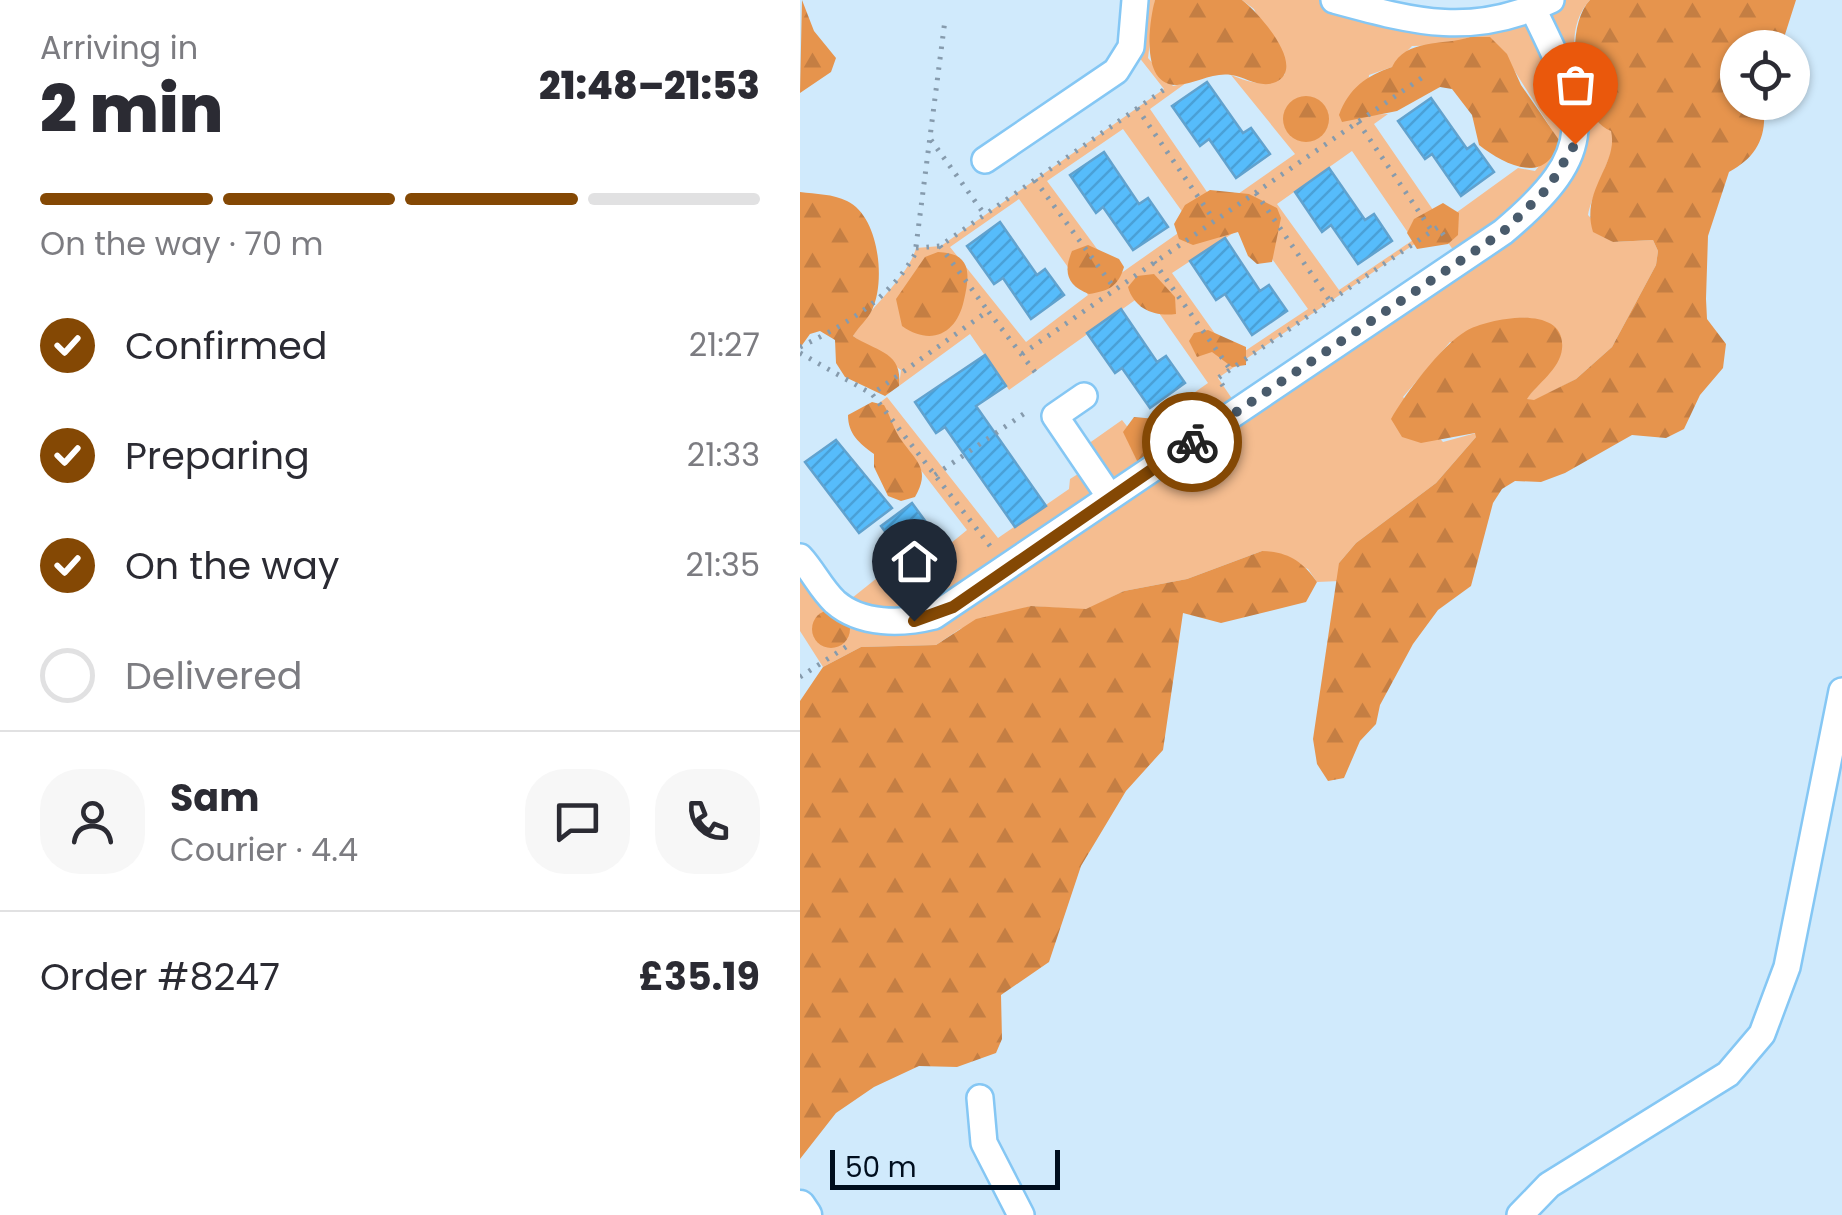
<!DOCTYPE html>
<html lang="en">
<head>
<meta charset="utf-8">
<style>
	:root { --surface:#fff; --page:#f7f7f7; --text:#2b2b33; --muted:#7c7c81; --line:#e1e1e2; --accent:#844804 }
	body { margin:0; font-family:Poppins,sans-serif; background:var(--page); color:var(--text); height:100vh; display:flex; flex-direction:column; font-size:38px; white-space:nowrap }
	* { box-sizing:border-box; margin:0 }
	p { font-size:32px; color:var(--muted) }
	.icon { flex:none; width:55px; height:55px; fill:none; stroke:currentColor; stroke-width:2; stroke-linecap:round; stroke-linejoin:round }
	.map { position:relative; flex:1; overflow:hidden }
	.sheet { display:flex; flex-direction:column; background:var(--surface); width:800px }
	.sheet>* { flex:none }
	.controls { position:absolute; left:920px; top:30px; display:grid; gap:20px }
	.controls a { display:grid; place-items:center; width:90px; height:90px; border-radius:50%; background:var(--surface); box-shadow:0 2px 8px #0004; font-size:50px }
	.scale { position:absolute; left:30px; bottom:25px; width:230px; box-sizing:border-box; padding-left:10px; border:5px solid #000e1e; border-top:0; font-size:28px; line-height:35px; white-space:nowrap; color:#000e1e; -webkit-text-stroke:8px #d0eafc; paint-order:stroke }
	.pin { position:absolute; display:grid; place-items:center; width:85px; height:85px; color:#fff; margin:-102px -42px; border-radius:50% 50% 50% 0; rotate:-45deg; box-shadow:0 0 10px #0007 }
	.pin .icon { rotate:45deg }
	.courier { position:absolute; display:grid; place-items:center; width:100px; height:100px; margin:-50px; border:8px solid #844804; border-radius:50%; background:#fff; color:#222; box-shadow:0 2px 12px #0007 }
	.headline em { font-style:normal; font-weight:800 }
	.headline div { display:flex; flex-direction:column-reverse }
	.headline { display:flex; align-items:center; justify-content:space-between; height:170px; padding:0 40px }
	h1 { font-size:65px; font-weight:800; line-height:75px }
	.bar { display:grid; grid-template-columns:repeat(4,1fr); gap:15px 10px; align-content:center; height:120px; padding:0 40px }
	.bar i { height:12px; border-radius:8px; background:var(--line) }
	.bar .selected { background:var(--accent) }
	.bar p { grid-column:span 4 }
	.line { display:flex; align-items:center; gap:25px; padding:0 40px; border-top:2px solid var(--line) }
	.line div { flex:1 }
	.round { display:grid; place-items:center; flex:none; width:105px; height:105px; border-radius:40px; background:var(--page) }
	ol { padding:0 40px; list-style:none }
	li { display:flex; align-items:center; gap:30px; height:110px }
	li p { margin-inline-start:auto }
	li .icon { padding:10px; border-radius:50%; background:var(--accent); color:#fff; stroke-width:4 }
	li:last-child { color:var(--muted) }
	li i { width:55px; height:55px; border:5px solid var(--line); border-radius:50% }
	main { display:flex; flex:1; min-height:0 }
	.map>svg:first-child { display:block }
	.grass { fill:#f5bd90; fill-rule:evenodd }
	.forest { fill:url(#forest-firs) }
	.building { fill:url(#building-hatch); stroke:#61a2ce; stroke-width:2.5 }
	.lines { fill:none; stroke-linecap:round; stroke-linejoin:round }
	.minor-casing { stroke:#85c7f4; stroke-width:30 }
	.tertiary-casing { stroke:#85c7f4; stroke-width:35 }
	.path { stroke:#869bad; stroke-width:5; stroke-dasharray:2.5 8; stroke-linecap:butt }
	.minor { stroke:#fff; stroke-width:25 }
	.tertiary { stroke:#fff; stroke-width:30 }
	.done { stroke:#495b6c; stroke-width:10; stroke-dasharray:0 18 }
	.route { stroke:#844804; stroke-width:12 }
</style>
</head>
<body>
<main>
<section class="sheet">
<div class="headline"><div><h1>2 min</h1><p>Arriving in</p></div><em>21:48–21:53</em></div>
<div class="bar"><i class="selected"></i><i class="selected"></i><i class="selected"></i><i></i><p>On the way · 70 m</p></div>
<ol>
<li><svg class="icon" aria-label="check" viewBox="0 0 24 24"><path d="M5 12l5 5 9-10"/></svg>Confirmed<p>21:27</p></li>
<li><svg class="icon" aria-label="check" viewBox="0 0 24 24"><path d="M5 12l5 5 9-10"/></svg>Preparing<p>21:33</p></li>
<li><svg class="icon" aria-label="check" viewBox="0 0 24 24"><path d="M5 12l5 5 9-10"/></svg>On the way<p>21:35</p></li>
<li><i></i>Delivered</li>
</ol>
<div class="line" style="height:180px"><a class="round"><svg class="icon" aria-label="person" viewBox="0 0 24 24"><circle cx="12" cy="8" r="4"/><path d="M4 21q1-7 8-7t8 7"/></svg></a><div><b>Sam</b><p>Courier · 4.4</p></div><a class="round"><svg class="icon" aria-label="chat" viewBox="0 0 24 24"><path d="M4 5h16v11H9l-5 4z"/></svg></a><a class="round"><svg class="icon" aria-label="phone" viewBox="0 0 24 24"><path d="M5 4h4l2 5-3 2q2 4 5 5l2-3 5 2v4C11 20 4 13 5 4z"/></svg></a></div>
<div class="line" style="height:130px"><div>Order #8247</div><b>£35.19</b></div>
</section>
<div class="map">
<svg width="1042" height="1215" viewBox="0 0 1042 1215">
	<defs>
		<pattern id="forest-firs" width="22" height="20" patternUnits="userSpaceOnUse" patternTransform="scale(2.5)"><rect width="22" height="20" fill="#e6944d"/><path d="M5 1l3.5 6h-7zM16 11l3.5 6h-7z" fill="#c47e43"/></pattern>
		<pattern id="building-hatch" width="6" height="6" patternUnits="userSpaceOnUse" patternTransform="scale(2.5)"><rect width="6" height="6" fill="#56bcfb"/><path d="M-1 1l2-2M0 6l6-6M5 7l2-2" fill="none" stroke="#49a0d7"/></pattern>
	</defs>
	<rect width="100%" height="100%" fill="#d0eafc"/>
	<path class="grass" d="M335,0H355L348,58L373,86L386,83L350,109L418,208L495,154L431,75C449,82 470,90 485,74L454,9L442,0H534L605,20L751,0H790C769,22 771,59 784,87C791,105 813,122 814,142C814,151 791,197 788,215L813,242L853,240L858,251L856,265L812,347L776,379L734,401L726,399L739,384L650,342L603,397L643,442L676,433V437L636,483L556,543L539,563L540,581L517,582L508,569L462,551L387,579L324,591L286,610L231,606L160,629L136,645L61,647L23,667L0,631V557L42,606L77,578L85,587L128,560L140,576L156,564L145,548L167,530L73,408L87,397L198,538L269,489L270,479L289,467L278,451L322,420L334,435L408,383L345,293L209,390L170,334L99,386L101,370L53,336C69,308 109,276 116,248L141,246L364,89L331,47ZM670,37L714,70L759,141L735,171L718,168L642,223L574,124L588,114L565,115L569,75L592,67L612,46L647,45ZM323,129L391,224L317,276L247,181ZM552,151L613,240L539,290L477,204ZM219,199L288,295L226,342L150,247ZM447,224L508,309L433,359L372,273ZM638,228L660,260L439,409L418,378Z"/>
	<g class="forest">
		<polygon points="2,0 14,31 36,58 31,72 0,93"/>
		<path d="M355,0H442C457,11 508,67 476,82C460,89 446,77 431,75C413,72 395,84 377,85C340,86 349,22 355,0Z"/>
		<path d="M790,0H996L981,47L938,48V102L963,103C968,136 957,157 929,172L908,236L906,299L907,319L926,344L923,368L900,395L884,429L866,438L832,435L765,473L741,482L715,481L702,489L693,503L671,586L638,610L613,644L580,705L576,724L560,741L544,778L528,781L517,764L513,739L539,563L556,543L636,483L676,437L675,433L621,443L602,437L591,419C605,394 641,346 666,331C689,318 767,303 762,349C760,369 737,384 727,399L734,400L776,379L812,347L856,265L858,251L853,240L813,242L793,232C780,190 819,164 811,131C774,116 763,28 790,0Z"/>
		<path d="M670,37H690L707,54L721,85L759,140C747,187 705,165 679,145L672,115L652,89L640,87L597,111L542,122L539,115C549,88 566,76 592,67C606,38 643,46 670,37Z"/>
		<circle cx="506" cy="119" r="23"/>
		<polygon points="410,190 449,194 477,208 481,218 472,262 457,264 448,256 438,232 393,245 379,239 374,224 385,205"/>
		<path d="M0,192C16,194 33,194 47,201C79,216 86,281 72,310C68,319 59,326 53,336C76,352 103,351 99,386L85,396L45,377L36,363L35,340L20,331L10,334L0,348Z"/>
		<polygon points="643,203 659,213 658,235 648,244 617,249 607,233 614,219"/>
		<path d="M288,245L319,259L324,267C318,287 308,291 289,294C267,286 263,272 272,251Z"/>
		<path d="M138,252C172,253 170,274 164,300C157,333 132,347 102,326L96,299L125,257Z"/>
		<path d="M354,274L375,297L376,314C355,317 334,309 328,287L337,276Z"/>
		<polygon points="408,330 446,347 446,365 432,367 412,352 397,357 389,341 394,333"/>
		<path d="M72,402L84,405C91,417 94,431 102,441C117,462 131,470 115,497L101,501L88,496L74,467V454C59,443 48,434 48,415Z"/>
		<polygon points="334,417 389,422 394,429 341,469 323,432"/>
		<path d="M462,551C488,552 502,561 517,582L506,602L421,623L383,613L363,750L326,791L281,866L249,962L201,995L202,1039L196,1053L157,1067L119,1066L74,1087L36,1113L0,1159V701L23,667L61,647L136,645L176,619L231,606L286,609L324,591L387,579Z"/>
		<circle cx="31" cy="629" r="19"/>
	</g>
	<g class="building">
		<polygon points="407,82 443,133 451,128 470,154 436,178 409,139 400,146 372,106"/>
		<polygon points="631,98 667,149 674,144 694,172 661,196 632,154 625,159 598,121"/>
		<polygon points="304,152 339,204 348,198 368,227 333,250 303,207 296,213 270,175"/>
		<polygon points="529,168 565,220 574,214 592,241 558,264 531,225 522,232 495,192"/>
		<polygon points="200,222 237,275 245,269 264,295 231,319 203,278 194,284 167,246"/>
		<polygon points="425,238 460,291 469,285 487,311 452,335 425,294 416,300 390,261"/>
		<polygon points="321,309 357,362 366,356 385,383 350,408 322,368 315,373 287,333"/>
		<polygon points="185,355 206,386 176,406 246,506 215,527 145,427 136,433 115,402"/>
		<polygon points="36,440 92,508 59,533 5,462"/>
		<polygon points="112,503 145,548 114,571 81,526"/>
	</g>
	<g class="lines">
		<g class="minor-casing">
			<g id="minor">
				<path d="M534,0C615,22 672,38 751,0"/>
				<polyline points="185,160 316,71 331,47 335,0"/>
				<polyline points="284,396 255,416 310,497"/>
				<path d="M0,557C13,571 21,589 35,602C61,625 102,624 134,616L703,232C803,148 785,115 733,9"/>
				<polyline points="180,1098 184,1143 221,1215"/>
				<polyline points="720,1215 749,1185 928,1074 962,1034 987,967 1042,691"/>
			</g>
		</g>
		<g class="tertiary-casing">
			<polyline id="tertiary" points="0,1206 6,1215"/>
		</g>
		<g class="path">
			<polyline points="337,108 414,220"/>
			<polyline points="558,122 632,231"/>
			<polyline points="131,140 185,215"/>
			<polyline points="235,180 315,289"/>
			<polyline points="456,193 530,301"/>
			<polyline points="140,246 188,311"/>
			<polyline points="116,248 140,246 365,89"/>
			<polyline points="354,262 430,369"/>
			<path d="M0,347C45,325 90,299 115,254L145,20"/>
			<polyline points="0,353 72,394"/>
			<polyline points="222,354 623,77"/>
			<polyline points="423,386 418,378 632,231 638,227 645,237"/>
			<polyline points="135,475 225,413"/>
			<polyline points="190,546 72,394 188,311 235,372"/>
			<polyline points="0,677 52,643"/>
		</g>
		<use href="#minor" class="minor"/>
		<use href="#tertiary" class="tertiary"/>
	</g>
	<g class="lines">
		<polyline class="done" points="392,442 703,232 748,188 775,144"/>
		<polyline class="route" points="114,621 153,607 392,442"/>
	</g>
</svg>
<div class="controls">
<a><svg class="icon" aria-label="locate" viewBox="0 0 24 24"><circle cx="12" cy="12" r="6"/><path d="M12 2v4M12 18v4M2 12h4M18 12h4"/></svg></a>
</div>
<div class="scale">50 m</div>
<div class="pin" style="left:775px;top:144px;background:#ea580c"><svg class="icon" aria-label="bag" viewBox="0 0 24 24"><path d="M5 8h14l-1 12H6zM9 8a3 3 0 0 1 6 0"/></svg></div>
<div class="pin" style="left:114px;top:621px;background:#1f2937"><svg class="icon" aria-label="home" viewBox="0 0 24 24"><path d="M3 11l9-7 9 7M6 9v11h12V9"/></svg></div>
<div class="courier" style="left:392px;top:442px"><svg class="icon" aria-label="bike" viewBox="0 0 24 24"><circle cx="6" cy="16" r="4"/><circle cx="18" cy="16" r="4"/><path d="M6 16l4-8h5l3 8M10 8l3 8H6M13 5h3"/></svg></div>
</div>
</main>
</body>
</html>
